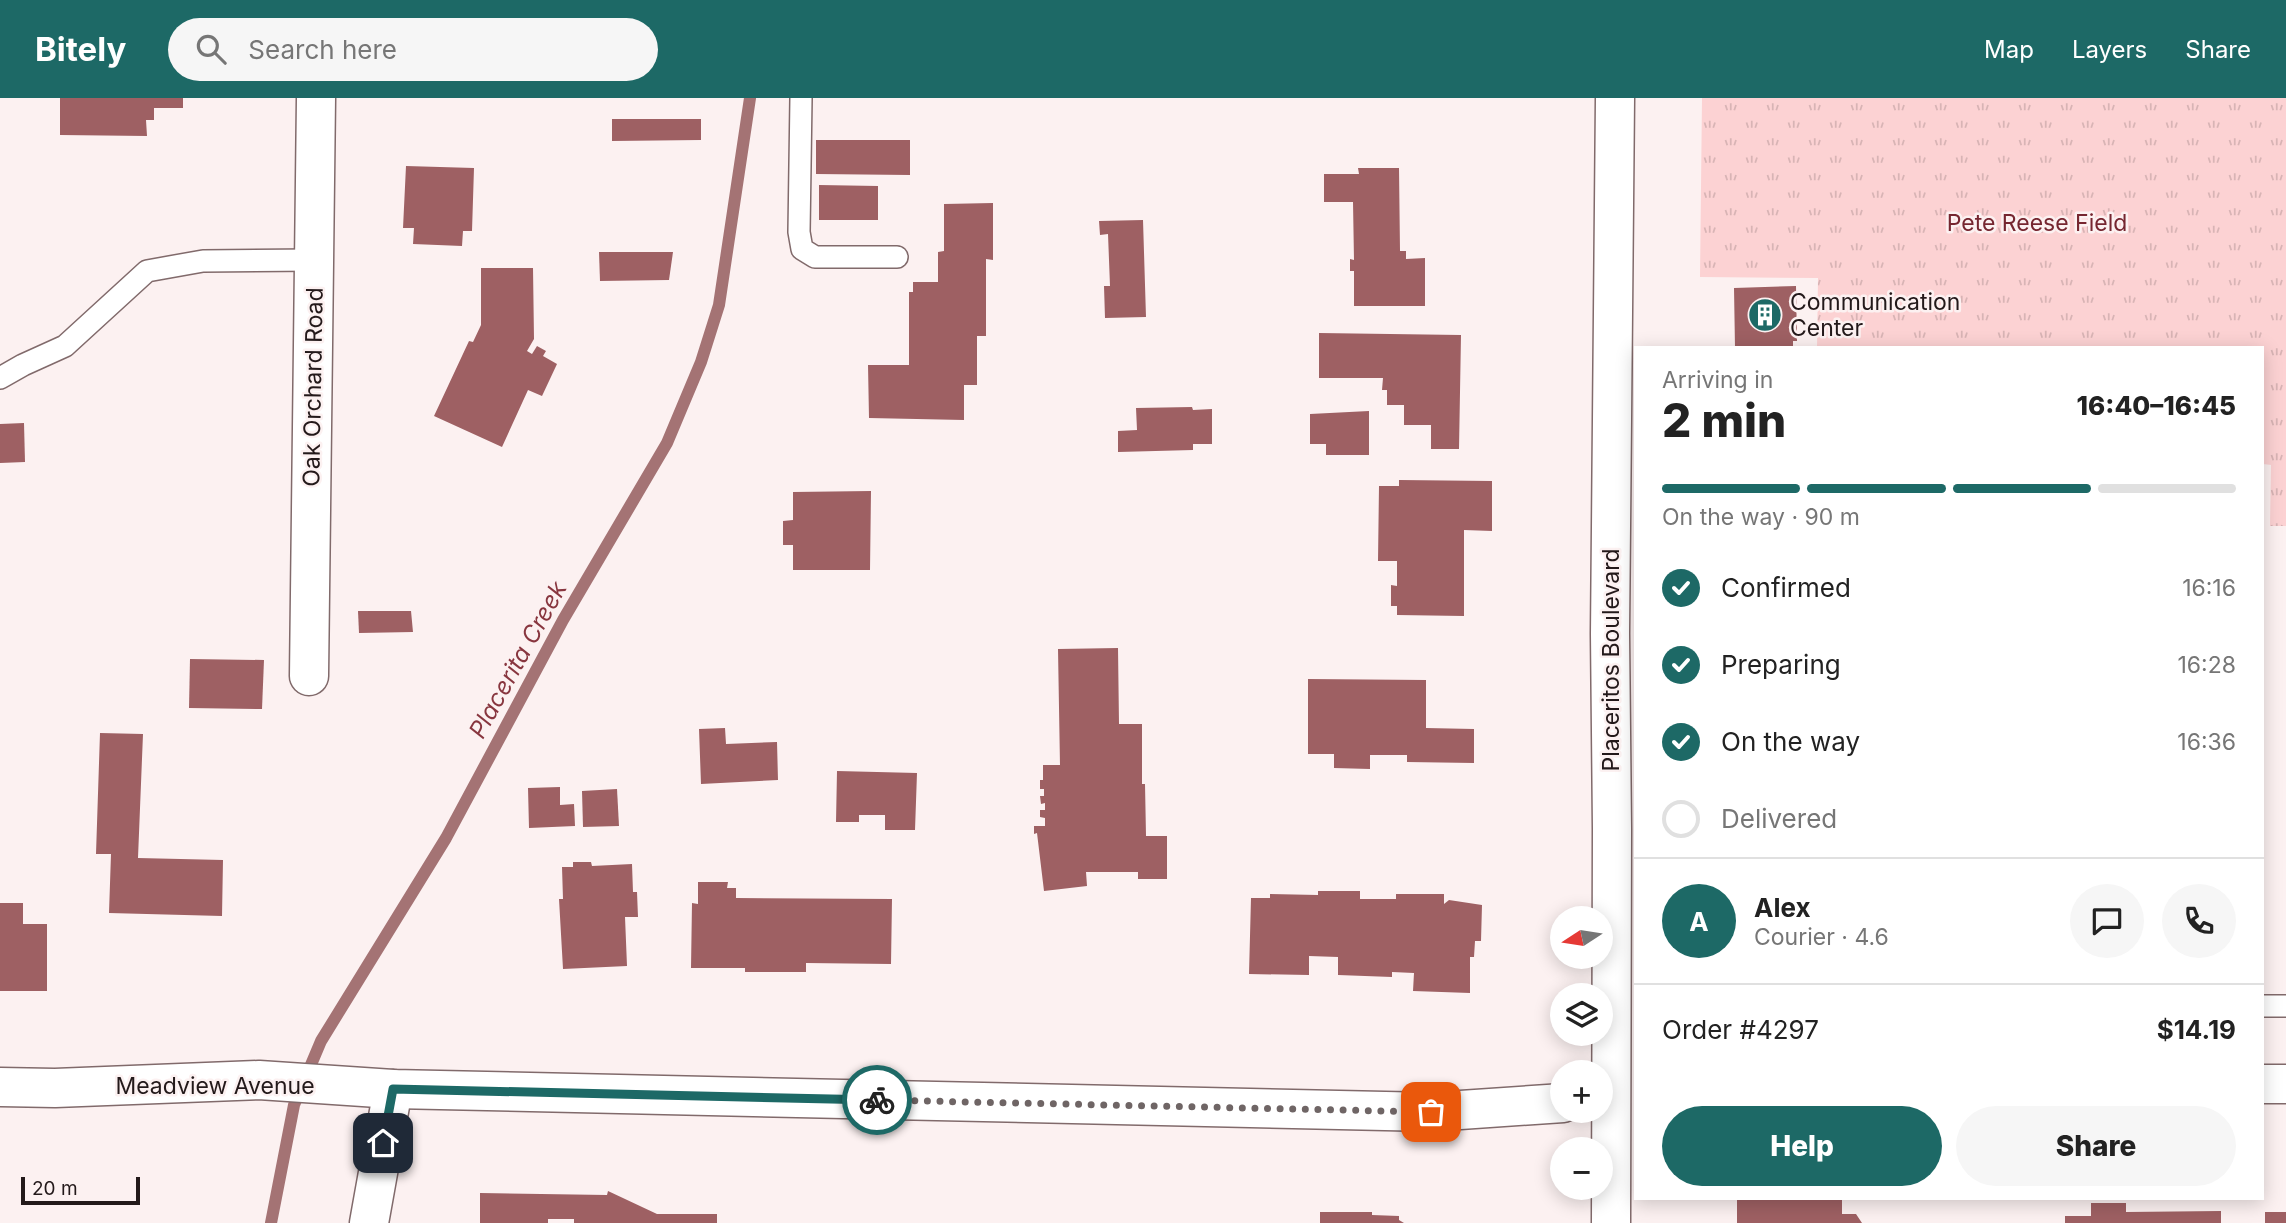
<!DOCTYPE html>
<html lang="en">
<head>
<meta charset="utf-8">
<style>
	:root { --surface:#fff; --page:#f6f6f6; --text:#222; --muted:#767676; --line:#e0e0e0; --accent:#1d6966 }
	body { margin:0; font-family:Inter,sans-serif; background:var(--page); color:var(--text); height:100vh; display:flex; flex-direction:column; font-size:26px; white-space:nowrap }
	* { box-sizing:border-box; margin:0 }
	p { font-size:23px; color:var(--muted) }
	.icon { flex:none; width:38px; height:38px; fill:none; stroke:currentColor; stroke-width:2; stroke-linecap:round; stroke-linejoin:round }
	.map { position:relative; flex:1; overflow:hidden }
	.details { position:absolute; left:1634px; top:248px; width:630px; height:854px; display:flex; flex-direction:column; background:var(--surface); border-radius:0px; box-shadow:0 4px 18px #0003 }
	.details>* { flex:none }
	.needle { width:46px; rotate:258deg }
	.tools { position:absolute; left:1550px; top:808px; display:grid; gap:14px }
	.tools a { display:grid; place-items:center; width:63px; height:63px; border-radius:50%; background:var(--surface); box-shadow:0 4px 18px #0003; font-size:35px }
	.scale { position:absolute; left:21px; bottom:18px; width:119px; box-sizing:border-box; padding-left:7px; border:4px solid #23191a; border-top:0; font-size:19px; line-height:24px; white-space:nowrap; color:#23191a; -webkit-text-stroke:5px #fcf1f1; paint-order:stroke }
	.pin { position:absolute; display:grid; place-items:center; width:60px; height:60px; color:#fff; margin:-30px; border-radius:14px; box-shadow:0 4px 10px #0006 }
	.courier { position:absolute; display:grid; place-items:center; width:70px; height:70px; margin:-35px; border:5px solid #1d6966; border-radius:50%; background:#fff; color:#222; box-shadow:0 2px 9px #0007 }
	.headline em { font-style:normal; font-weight:800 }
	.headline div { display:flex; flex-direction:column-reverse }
	.headline { display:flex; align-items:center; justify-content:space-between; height:119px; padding:0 28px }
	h1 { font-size:46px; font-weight:800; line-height:52px }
	.bar { display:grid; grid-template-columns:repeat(4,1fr); gap:10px 7px; align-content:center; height:84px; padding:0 28px }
	.bar i { height:9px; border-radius:5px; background:var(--line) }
	.bar .current { background:var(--accent) }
	.bar p { grid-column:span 4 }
	.line { display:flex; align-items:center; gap:18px; padding:0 28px; border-top:2px solid var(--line) }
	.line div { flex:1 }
	.round { display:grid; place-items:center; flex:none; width:74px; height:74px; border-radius:37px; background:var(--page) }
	ol { padding:0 28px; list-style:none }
	li { display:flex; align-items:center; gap:21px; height:77px }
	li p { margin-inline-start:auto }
	li .icon { padding:7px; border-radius:50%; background:var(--accent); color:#fff; stroke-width:4 }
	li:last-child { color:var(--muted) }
	li i { width:38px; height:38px; border:4px solid var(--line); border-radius:50% }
	.cta { display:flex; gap:14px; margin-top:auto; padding:14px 28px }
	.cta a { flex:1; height:80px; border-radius:42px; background:var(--accent); color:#fff; font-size:28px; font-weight:800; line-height:80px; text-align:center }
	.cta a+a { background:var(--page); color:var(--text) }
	header { display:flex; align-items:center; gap:42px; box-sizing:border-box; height:98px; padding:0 35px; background:var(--accent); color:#fff }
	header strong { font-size:33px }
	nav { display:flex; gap:38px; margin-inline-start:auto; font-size:24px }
	.search { width:490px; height:63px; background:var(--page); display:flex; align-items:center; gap:18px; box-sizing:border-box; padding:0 24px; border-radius:38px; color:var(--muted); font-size:26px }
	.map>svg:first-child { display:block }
	.park { fill:url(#park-tufts) }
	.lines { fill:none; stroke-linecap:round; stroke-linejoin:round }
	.stream { stroke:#a47374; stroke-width:12 }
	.building { fill:#9e6063 }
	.service-casing { stroke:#816a6b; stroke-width:24 }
	.minor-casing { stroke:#816a6b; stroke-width:41 }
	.service { stroke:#fff; stroke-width:21 }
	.minor { stroke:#fff; stroke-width:38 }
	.done { stroke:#6f6565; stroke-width:7; stroke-dasharray:0 12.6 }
	.route { stroke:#1d6966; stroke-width:9 }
	.labels { text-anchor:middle; stroke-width:5; stroke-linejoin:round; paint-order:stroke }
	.park-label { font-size:23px; fill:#762630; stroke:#fcf1f1 }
	.poi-label { font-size:23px; fill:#23191a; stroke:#fcf1f1; text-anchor:start }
	.street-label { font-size:23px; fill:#23191a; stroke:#fcf1f1 }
	.water-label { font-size:24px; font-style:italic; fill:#88363f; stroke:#fcf1f1 }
</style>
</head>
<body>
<header>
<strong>Bitely</strong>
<div class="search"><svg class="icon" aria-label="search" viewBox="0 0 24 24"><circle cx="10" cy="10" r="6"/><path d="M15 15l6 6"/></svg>Search here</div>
<nav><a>Map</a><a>Layers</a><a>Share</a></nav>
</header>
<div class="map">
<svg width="2286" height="1125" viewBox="0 0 2286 1125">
	<defs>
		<pattern id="park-tufts" width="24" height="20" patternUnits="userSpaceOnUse" patternTransform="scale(1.75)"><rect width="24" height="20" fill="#fcd2d3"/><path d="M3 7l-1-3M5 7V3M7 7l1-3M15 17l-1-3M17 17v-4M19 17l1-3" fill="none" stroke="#d8b4b5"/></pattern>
	</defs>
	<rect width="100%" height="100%" fill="#fcf1f1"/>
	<polygon class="park" points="1702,0 2286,0 2286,428 2270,428 2271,367 2263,366 2263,250 1817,250 1818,180 1700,179"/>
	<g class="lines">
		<polyline class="stream" points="271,1125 294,1007 321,943 446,740 563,522 667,345 701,264 719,207 750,0"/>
	</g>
	<g class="building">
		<polygon points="60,0 183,0 183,10 154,10 154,22 146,22 147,38 60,37"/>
		<polygon points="612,21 701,21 701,42 612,43"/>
		<polygon points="816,42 910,42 910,77 816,76"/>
		<polygon points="406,68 474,70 472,133 463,133 462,148 413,146 414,130 403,130"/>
		<polygon points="1358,70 1399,70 1400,153 1406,153 1406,161 1425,160 1425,208 1354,208 1354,173 1350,173 1350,161 1354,162 1353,104 1324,104 1324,76 1359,76"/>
		<polygon points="819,87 878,88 878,122 819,122"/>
		<polygon points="993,105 993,162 986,161 986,238 977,238 977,287 964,287 964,322 869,320 868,267 909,267 909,194 913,194 913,184 938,184 938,154 944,153 944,106"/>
		<polygon points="1143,122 1146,219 1105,220 1104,188 1110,188 1108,136 1100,137 1099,123"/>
		<polygon points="599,154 673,154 669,182 600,183"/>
		<polygon points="481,170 533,170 534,241 527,253 532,256 537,248 546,253 543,258 557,266 542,298 528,292 502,349 434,318 469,243 473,244 481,227"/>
		<polygon points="1796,188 1797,243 1793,243 1793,250 1735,250 1734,190"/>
		<polygon points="1319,235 1461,237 1459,351 1431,351 1431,327 1404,327 1404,307 1387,307 1387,292 1382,292 1383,280 1319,280"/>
		<polygon points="1192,309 1193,312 1212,311 1212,346 1193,346 1193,352 1118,354 1118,333 1137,332 1136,310"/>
		<polygon points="1369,313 1369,357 1326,357 1326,346 1310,346 1310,316"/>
		<polygon points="24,325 25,364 0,365 0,326"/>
		<polygon points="1399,382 1492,383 1492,433 1464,432 1464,518 1397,517 1397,508 1391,508 1391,487 1397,488 1397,463 1378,463 1379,388 1399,388"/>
		<polygon points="871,393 870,472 793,472 793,447 783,447 783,423 793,422 793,394"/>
		<polygon points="358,513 411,513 413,534 359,535"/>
		<polygon points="1118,550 1119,626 1142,626 1142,686 1145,686 1146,738 1167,738 1167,781 1138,781 1138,774 1086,774 1087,788 1044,793 1037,735 1034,736 1034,728 1045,728 1045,720 1040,719 1040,712 1045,712 1045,705 1041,706 1040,698 1044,698 1044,691 1040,691 1040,682 1043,682 1043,667 1060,667 1058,551"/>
		<polygon points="190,561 264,562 262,611 189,610"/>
		<polygon points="1308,581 1426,582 1426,630 1474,631 1474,665 1407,664 1407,657 1370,657 1370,671 1334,670 1334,656 1308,656"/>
		<polygon points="725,630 726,646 777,644 778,682 701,686 699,631"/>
		<polygon points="100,635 143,636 138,760 223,762 222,818 109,815 111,756 96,756"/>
		<polygon points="837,673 917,675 915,732 885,732 885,717 859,717 859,724 836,724"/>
		<polygon points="560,689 560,707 574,706 575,728 529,730 528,690"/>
		<polygon points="617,691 619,728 583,729 582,693"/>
		<polygon points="573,764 591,764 592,768 632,766 633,794 637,794 638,819 625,819 627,868 563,871 559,801 563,801 562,769 573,769"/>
		<polygon points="698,784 728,784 727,790 736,790 736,800 892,801 891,866 806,865 806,874 745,874 745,870 691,870 692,805 698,806"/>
		<polygon points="1318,793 1360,793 1360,801 1396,801 1396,796 1444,796 1444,806 1449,802 1482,807 1481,843 1475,843 1474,859 1470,859 1470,895 1413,893 1414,875 1392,874 1392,879 1338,877 1338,859 1309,858 1309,877 1249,876 1251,800 1270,800 1270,796 1318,797"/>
		<polygon points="0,805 23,805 23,826 47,826 47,893 0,893"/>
		<polygon points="608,1093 657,1116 717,1116 717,1125 574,1125 574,1121 548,1121 548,1125 480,1125 480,1095 607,1097"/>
		<polygon points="1737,1101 1842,1101 1842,1116 1856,1116 1862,1125 1737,1125"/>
		<polygon points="2091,1105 2126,1105 2126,1114 2221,1113 2221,1125 2065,1125 2065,1118 2091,1118"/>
		<polygon points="1320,1114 1372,1114 1372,1117 1399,1118 1399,1122 1404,1125 1320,1125"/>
		<rect x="2265" y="1114" width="21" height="11"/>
	</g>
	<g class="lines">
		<g class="service-casing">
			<g id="service">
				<polyline points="801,0 799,134 802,151 815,159 897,159"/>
				<polyline points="0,280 23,267 65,248 147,173 203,163 314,162"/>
				<polyline points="2263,908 2286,908"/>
			</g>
		</g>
		<g class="minor-casing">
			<g id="minor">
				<polyline points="309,578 316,0"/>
				<polyline points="2263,986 2286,986"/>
				<polyline points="0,989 55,990 259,982 393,991 1431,1014 1563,1005"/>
				<polyline points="369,1125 393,991"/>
				<polyline points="1611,1125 1612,731 1610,536 1615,0"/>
			</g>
		</g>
		<use href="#service" class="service"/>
		<use href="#minor" class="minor"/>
	</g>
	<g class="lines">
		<polyline class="done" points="877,1002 1431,1014"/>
		<polyline class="route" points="383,1045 393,991 877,1002"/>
	</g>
	<defs>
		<g id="building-disc" transform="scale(1.75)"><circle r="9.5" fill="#1d6966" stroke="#fcf1f1"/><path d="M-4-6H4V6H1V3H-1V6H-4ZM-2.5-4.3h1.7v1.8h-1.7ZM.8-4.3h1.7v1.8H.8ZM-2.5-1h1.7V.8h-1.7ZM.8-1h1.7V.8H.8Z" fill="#fff"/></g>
	</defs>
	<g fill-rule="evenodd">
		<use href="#building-disc" x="1765" y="217"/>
	</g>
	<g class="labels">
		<g class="park-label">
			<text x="2037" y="133">Pete Reese Field</text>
		</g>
		<g class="poi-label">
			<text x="1790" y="212">Communication<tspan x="1790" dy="26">Center</tspan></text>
		</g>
		<g class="street-label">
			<text transform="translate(313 289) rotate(-89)" y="8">Oak Orchard Road</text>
			<text transform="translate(1611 562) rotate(-90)" y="8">Placeritos Boulevard</text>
			<text x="215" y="996">Meadview Avenue</text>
		</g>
		<g class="water-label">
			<text transform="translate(518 562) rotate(-61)" y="8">Placerita Creek</text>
		</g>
	</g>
</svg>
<div class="tools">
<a><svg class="needle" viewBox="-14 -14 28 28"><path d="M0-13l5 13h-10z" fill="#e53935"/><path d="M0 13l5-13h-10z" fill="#767676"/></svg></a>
<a><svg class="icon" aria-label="layers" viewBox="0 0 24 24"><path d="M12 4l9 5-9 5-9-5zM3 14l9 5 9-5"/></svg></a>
<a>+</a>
<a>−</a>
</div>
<div class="scale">20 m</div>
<div class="pin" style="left:1431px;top:1014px;background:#ea580c"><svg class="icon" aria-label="bag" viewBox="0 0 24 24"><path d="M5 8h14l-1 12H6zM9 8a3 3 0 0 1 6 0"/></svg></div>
<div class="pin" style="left:383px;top:1045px;background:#1f2937"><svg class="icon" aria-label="home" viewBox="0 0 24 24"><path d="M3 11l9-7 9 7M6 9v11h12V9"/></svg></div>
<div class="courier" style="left:877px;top:1002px"><svg class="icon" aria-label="bike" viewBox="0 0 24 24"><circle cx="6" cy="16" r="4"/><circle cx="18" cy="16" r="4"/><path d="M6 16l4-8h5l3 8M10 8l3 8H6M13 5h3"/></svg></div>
<section class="details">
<div class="headline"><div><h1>2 min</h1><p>Arriving in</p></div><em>16:40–16:45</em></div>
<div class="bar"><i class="current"></i><i class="current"></i><i class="current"></i><i></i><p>On the way · 90 m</p></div>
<ol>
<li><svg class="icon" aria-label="check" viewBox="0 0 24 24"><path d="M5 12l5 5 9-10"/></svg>Confirmed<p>16:16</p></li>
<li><svg class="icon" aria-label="check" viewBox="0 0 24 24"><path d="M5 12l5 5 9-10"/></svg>Preparing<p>16:28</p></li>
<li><svg class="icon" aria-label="check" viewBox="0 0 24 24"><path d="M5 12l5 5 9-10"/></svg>On the way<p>16:36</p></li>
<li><i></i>Delivered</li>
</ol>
<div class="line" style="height:126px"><b class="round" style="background:var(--accent);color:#fff">A</b><div><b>Alex</b><p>Courier · 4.6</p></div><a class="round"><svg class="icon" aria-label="chat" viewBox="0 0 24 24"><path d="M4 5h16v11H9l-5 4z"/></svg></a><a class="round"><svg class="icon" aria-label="phone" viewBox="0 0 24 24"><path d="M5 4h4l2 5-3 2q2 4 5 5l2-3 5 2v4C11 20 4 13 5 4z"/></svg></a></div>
<div class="line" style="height:91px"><div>Order #4297</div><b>$14.19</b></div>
<div class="cta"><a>Help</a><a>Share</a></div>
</section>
</div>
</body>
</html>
